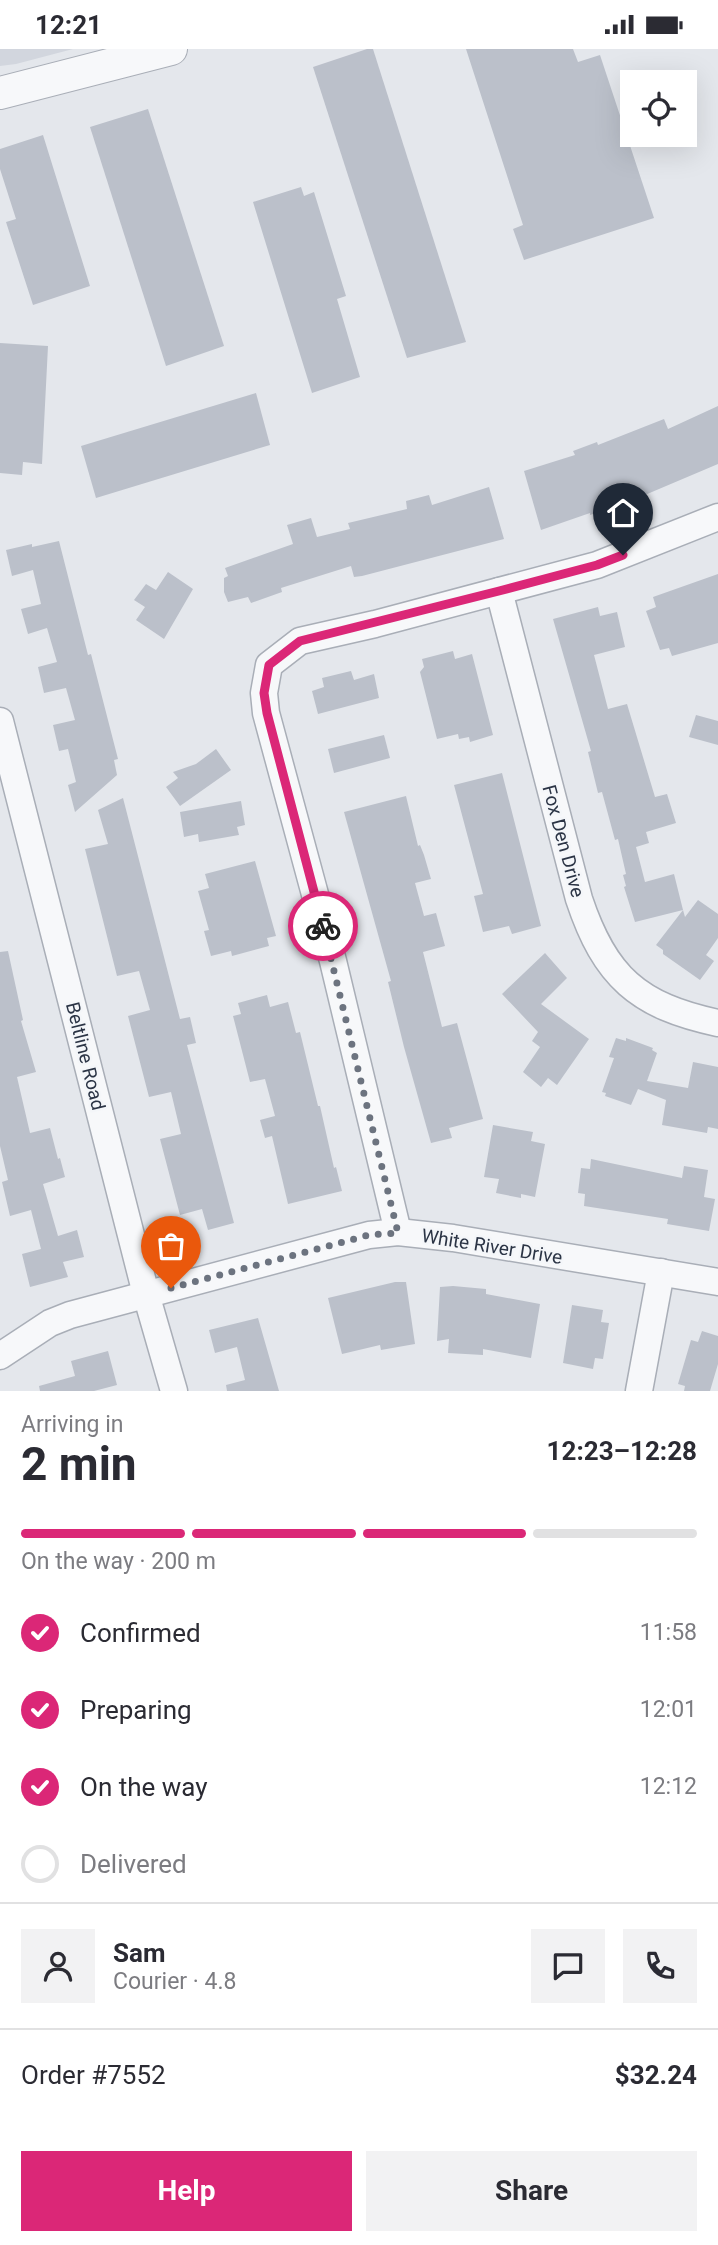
<!DOCTYPE html>
<html lang="en">
<head>
<meta charset="utf-8">
<style>
	:root { --surface:#fff; --page:#f2f2f3; --text:#2b2b33; --muted:#7c7c81; --line:#e1e1e2; --accent:#db2777 }
	body { margin:0; font-family:Roboto,sans-serif; background:var(--page); color:var(--text); height:100vh; display:flex; flex-direction:column; font-size:26px; white-space:nowrap }
	* { box-sizing:border-box; margin:0 }
	p { font-size:23px; color:var(--muted) }
	.icon { flex:none; width:38px; height:38px; fill:none; stroke:currentColor; stroke-width:2; stroke-linecap:round; stroke-linejoin:round }
	.map { position:relative; height:1342px; overflow:hidden }
	.side { display:flex; flex-direction:column; background:var(--surface); flex:1 }
	.side>* { flex:none }
	.fabs { position:absolute; left:620px; top:21px; display:grid; gap:14px }
	.fabs a { display:grid; place-items:center; width:77px; height:77px; border-radius:0px; background:var(--surface); box-shadow:0 7px 28px #0002; font-size:35px }
	.pin { position:absolute; display:grid; place-items:center; width:60px; height:60px; color:#fff; margin:-72px -30px; border-radius:50% 50% 50% 0; rotate:-45deg; box-shadow:0 0 7px #0007 }
	.pin .icon { rotate:45deg }
	.courier { position:absolute; display:grid; place-items:center; width:70px; height:70px; margin:-35px; border:5px solid #db2777; border-radius:50%; background:#fff; color:#222; box-shadow:0 2px 9px #0007 }
	.overview em { font-style:normal; font-weight:700 }
	.overview div { display:flex; flex-direction:column-reverse }
	.overview { display:flex; align-items:center; justify-content:space-between; height:119px; padding:0 21px }
	h1 { font-size:46px; font-weight:700; line-height:52px }
	.bar { display:grid; grid-template-columns:repeat(4,1fr); gap:10px 7px; align-content:center; height:84px; padding:0 21px }
	.bar i { height:9px; border-radius:5px; background:var(--line) }
	.bar .on { background:var(--accent) }
	.bar p { grid-column:span 4 }
	.line { display:flex; align-items:center; gap:18px; padding:0 21px; border-top:2px solid var(--line) }
	.line div { flex:1 }
	.round { display:grid; place-items:center; flex:none; width:74px; height:74px; border-radius:0px; background:var(--page) }
	ol { padding:0 21px; list-style:none }
	li { display:flex; align-items:center; gap:21px; height:77px }
	li p { margin-inline-start:auto }
	li .icon { padding:7px; border-radius:50%; background:var(--accent); color:#fff; stroke-width:4 }
	li:last-child { color:var(--muted) }
	li i { width:38px; height:38px; border:4px solid var(--line); border-radius:50% }
	.cta { display:flex; gap:14px; margin-top:auto; padding:14px 21px }
	.cta a { flex:1; height:80px; border-radius:0px; background:var(--accent); color:#fff; font-size:28px; font-weight:700; line-height:80px; text-align:center }
	.cta a+a { background:var(--page); color:var(--text) }
	.status { display:flex; justify-content:space-between; align-items:center; height:49px; padding:0 35px; background:var(--surface); direction:ltr }
	.status svg { height:19px; fill:currentColor }
	.map>svg:first-child { display:block }
	.built { fill:#d2d6de }
	.building { fill:#bbc0ca }
	.lines { fill:none; stroke-linecap:round; stroke-linejoin:round }
	.minor-casing { stroke:#a9aeb7; stroke-width:29 }
	.tertiary-casing { stroke:#a9aeb7; stroke-width:34 }
	.minor { stroke:#f7f8fa; stroke-width:26 }
	.tertiary { stroke:#f7f8fa; stroke-width:32 }
	.done { stroke:#6c737f; stroke-width:7; stroke-dasharray:0 12.6 }
	.route { stroke:#db2777; stroke-width:9 }
	.labels { text-anchor:middle; stroke-width:5; stroke-linejoin:round; paint-order:stroke }
	.street-label { font-size:19px; fill:#2b3445; stroke:#f4f6f9 }
</style>
</head>
<body>
<div class="status"><b>12:21</b><svg viewBox="0 0 49 12"><path d="M0 12V9h3v3zM5 12V6h3v6zM10 12V3h3v9zM15 12V0h3v12zM26 1h20v11H26zM47 4h2v5h-2z"/></svg></div>
<div class="map">
<svg width="718" height="1342" viewBox="0 0 718 1342">
	<rect width="100%" height="100%" fill="#e4e7ec"/>
	<polygon class="built" points="0,0 73,0 16,15 0,17"/>
	<g class="building">
		<polygon points="367,0 373,0 466,293 407,309 313,18"/>
		<polygon points="466,0 573,0 578,13 600,6 654,169 524,211 513,180 523,176"/>
		<polygon points="148,60 224,297 166,317 90,78"/>
		<polygon points="43,86 90,237 33,256 6,173 16,170 0,120 0,100"/>
		<polygon points="301,138 304,147 314,143 346,247 337,250 360,328 312,344 253,153"/>
		<polygon points="0,294 48,297 42,415 23,413 22,426 0,424"/>
		<polygon points="256,344 270,396 96,449 81,397"/>
		<polygon points="718,357 718,415 600,465 599,463 590,466 590,464 541,481 524,422 575,406 573,402 597,393 598,396 664,370 668,380"/>
		<polygon points="489,438 504,490 362,527 354,528 351,517 281,539 282,543 251,554 248,548 228,553 224,543 224,529 228,527 225,519 293,495 287,476 311,469 317,488 350,480 348,474 407,460 406,452 429,446 432,456"/>
		<polygon points="59,492 88,606 91,605 118,710 114,711 117,726 75,763 68,736 76,733 68,700 59,702 53,676 75,671 66,639 44,644 38,618 57,613 47,579 28,585 21,560 41,555 33,521 12,527 6,501 32,495 32,498"/>
		<polygon points="168,523 193,540 164,590 136,571 145,558 134,551 146,535 156,541"/>
		<polygon points="718,525 718,594 672,607 669,599 660,601 646,562 656,558 653,548"/>
		<polygon points="598,558 600,567 617,563 625,598 594,606 608,660 627,655 655,748 667,745 676,774 646,783 649,794 636,798 645,833 674,825 683,861 635,873 624,838 626,837 623,826 626,825 618,790 615,791 602,743 598,744 588,703 591,702 553,570"/>
		<polygon points="453,602 455,610 472,605 493,686 470,693 469,688 459,690 458,685 437,690 420,623 424,618 422,610"/>
		<polygon points="351,622 354,631 374,625 379,649 318,665 312,642 324,638 322,629"/>
		<polygon points="696,666 718,672 718,696 689,688"/>
		<polygon points="384,686 390,709 334,724 328,700"/>
		<polygon points="216,700 231,721 180,757 166,738 178,729 173,723 196,715"/>
		<polygon points="502,724 541,877 512,885 509,877 483,883 474,847 483,845 454,736"/>
		<polygon points="406,747 418,797 420,796 424,806 431,830 415,834 424,867 436,864 445,897 423,903 442,978 457,974 483,1070 449,1079 452,1089 431,1094 404,998 388,933 391,932 344,763"/>
		<polygon points="123,749 180,970 190,968 196,994 187,996 234,1174 208,1181 202,1160 180,1166 160,1090 181,1085 171,1043 149,1048 128,967 150,961 139,922 117,927 85,800 108,795 98,761"/>
		<polygon points="241,752 245,776 237,778 239,786 199,793 198,785 184,788 180,763"/>
		<polygon points="255,812 276,887 267,889 269,897 232,907 231,902 211,907 204,882 209,881 198,842 209,839 205,825"/>
		<polygon points="698,851 718,865 718,889 706,906 714,912 700,931 663,905 663,901 656,896 683,861 685,868"/>
		<polygon points="8,902 23,971 21,972 36,1023 17,1028 30,1084 50,1079 58,1110 60,1109 65,1128 43,1135 58,1187 77,1181 84,1208 63,1213 68,1228 30,1238 22,1205 41,1200 31,1161 10,1167 2,1133 8,1131 0,1097 0,903"/>
		<polygon points="545,904 567,929 541,955 589,990 557,1036 548,1029 541,1038 523,1023 540,998 532,992 538,983 502,945"/>
		<polygon points="267,946 270,958 288,953 296,984 300,983 318,1057 320,1057 334,1119 336,1118 342,1142 288,1155 272,1087 265,1089 260,1071 275,1067 265,1030 250,1033 233,967 241,965 238,954"/>
		<polygon points="616,989 626,992 626,989 653,999 652,1001 657,1004 647,1032 688,1039 693,1013 718,1018 718,1080 708,1078 707,1084 662,1076 666,1051 638,1040 631,1056 605,1047 606,1044 602,1043 614,1009 609,1008"/>
		<polygon points="493,1076 533,1083 531,1092 545,1095 535,1148 521,1145 521,1149 496,1144 499,1130 484,1128"/>
		<polygon points="591,1110 682,1129 684,1117 708,1121 704,1148 715,1150 709,1182 667,1175 668,1170 584,1157 585,1145 578,1144 581,1119 590,1120"/>
		<polygon points="395,1233 406,1233 415,1295 381,1301 380,1296 342,1305 328,1249"/>
		<polygon points="453,1237 486,1240 486,1245 540,1255 531,1309 483,1300 483,1306 448,1304 449,1290 437,1292 440,1238"/>
		<polygon points="572,1256 603,1261 601,1273 609,1274 603,1310 595,1309 593,1320 563,1314"/>
		<polygon points="258,1269 279,1342 227,1342 226,1336 245,1331 237,1298 215,1304 209,1281"/>
		<polygon points="702,1282 718,1287 718,1315 710,1342 684,1342 685,1337 678,1335 691,1291 698,1293"/>
		<polygon points="108,1302 117,1336 94,1342 40,1342 39,1337 75,1327 71,1312"/>
	</g>
	<g class="lines">
		<g class="minor-casing">
			<g id="minor">
				<path d="M499,542L579,850C605,928 638,957 718,974"/>
				<polyline points="0,672 146,1245 174,1342"/>
				<polyline points="398,1183 333,912 266,664 264,644 269,616 300,592 375,575 597,516 718,468"/>
				<polyline points="0,1307 50,1274 70,1266 369,1186 398,1183 453,1189 718,1233"/>
				<polyline points="639,1342 661,1223"/>
			</g>
		</g>
		<g class="tertiary-casing">
			<polyline id="tertiary" points="0,44 171,0"/>
		</g>
		<use href="#minor" class="minor"/>
		<use href="#tertiary" class="tertiary"/>
	</g>
	<g class="lines">
		<polyline class="done" points="171,1239 369,1186 398,1184 323,877"/>
		<polyline class="route" points="323,877 267,664 264,644 269,616 300,592 499,542 597,516 623,506"/>
	</g>
	<g class="labels">
		<g class="street-label">
			<text transform="translate(564 792) rotate(75)" y="7">Fox Den Drive</text>
			<text transform="translate(86 1007) rotate(76)" y="7">Beltline Road</text>
			<text transform="translate(492 1197) rotate(9)" y="7">White River Drive</text>
		</g>
	</g>
</svg>
<div class="fabs">
<a><svg class="icon" aria-label="locate" viewBox="0 0 24 24"><circle cx="12" cy="12" r="6"/><path d="M12 2v4M12 18v4M2 12h4M18 12h4"/></svg></a>
</div>
<div class="pin" style="left:171px;top:1239px;background:#ea580c"><svg class="icon" aria-label="bag" viewBox="0 0 24 24"><path d="M5 8h14l-1 12H6zM9 8a3 3 0 0 1 6 0"/></svg></div>
<div class="pin" style="left:623px;top:506px;background:#1f2937"><svg class="icon" aria-label="home" viewBox="0 0 24 24"><path d="M3 11l9-7 9 7M6 9v11h12V9"/></svg></div>
<div class="courier" style="left:323px;top:877px"><svg class="icon" aria-label="bike" viewBox="0 0 24 24"><circle cx="6" cy="16" r="4"/><circle cx="18" cy="16" r="4"/><path d="M6 16l4-8h5l3 8M10 8l3 8H6M13 5h3"/></svg></div>
</div>
<section class="side">
<div class="overview"><div><h1>2 min</h1><p>Arriving in</p></div><em>12:23–12:28</em></div>
<div class="bar"><i class="on"></i><i class="on"></i><i class="on"></i><i></i><p>On the way · 200 m</p></div>
<ol>
<li><svg class="icon" aria-label="check" viewBox="0 0 24 24"><path d="M5 12l5 5 9-10"/></svg>Confirmed<p>11:58</p></li>
<li><svg class="icon" aria-label="check" viewBox="0 0 24 24"><path d="M5 12l5 5 9-10"/></svg>Preparing<p>12:01</p></li>
<li><svg class="icon" aria-label="check" viewBox="0 0 24 24"><path d="M5 12l5 5 9-10"/></svg>On the way<p>12:12</p></li>
<li><i></i>Delivered</li>
</ol>
<div class="line" style="height:126px"><a class="round"><svg class="icon" aria-label="person" viewBox="0 0 24 24"><circle cx="12" cy="8" r="4"/><path d="M4 21q1-7 8-7t8 7"/></svg></a><div><b>Sam</b><p>Courier · 4.8</p></div><a class="round"><svg class="icon" aria-label="chat" viewBox="0 0 24 24"><path d="M4 5h16v11H9l-5 4z"/></svg></a><a class="round"><svg class="icon" aria-label="phone" viewBox="0 0 24 24"><path d="M5 4h4l2 5-3 2q2 4 5 5l2-3 5 2v4C11 20 4 13 5 4z"/></svg></a></div>
<div class="line" style="height:91px"><div>Order #7552</div><b>$32.24</b></div>
<div class="cta"><a>Help</a><a>Share</a></div>
</section>
</body>
</html>
